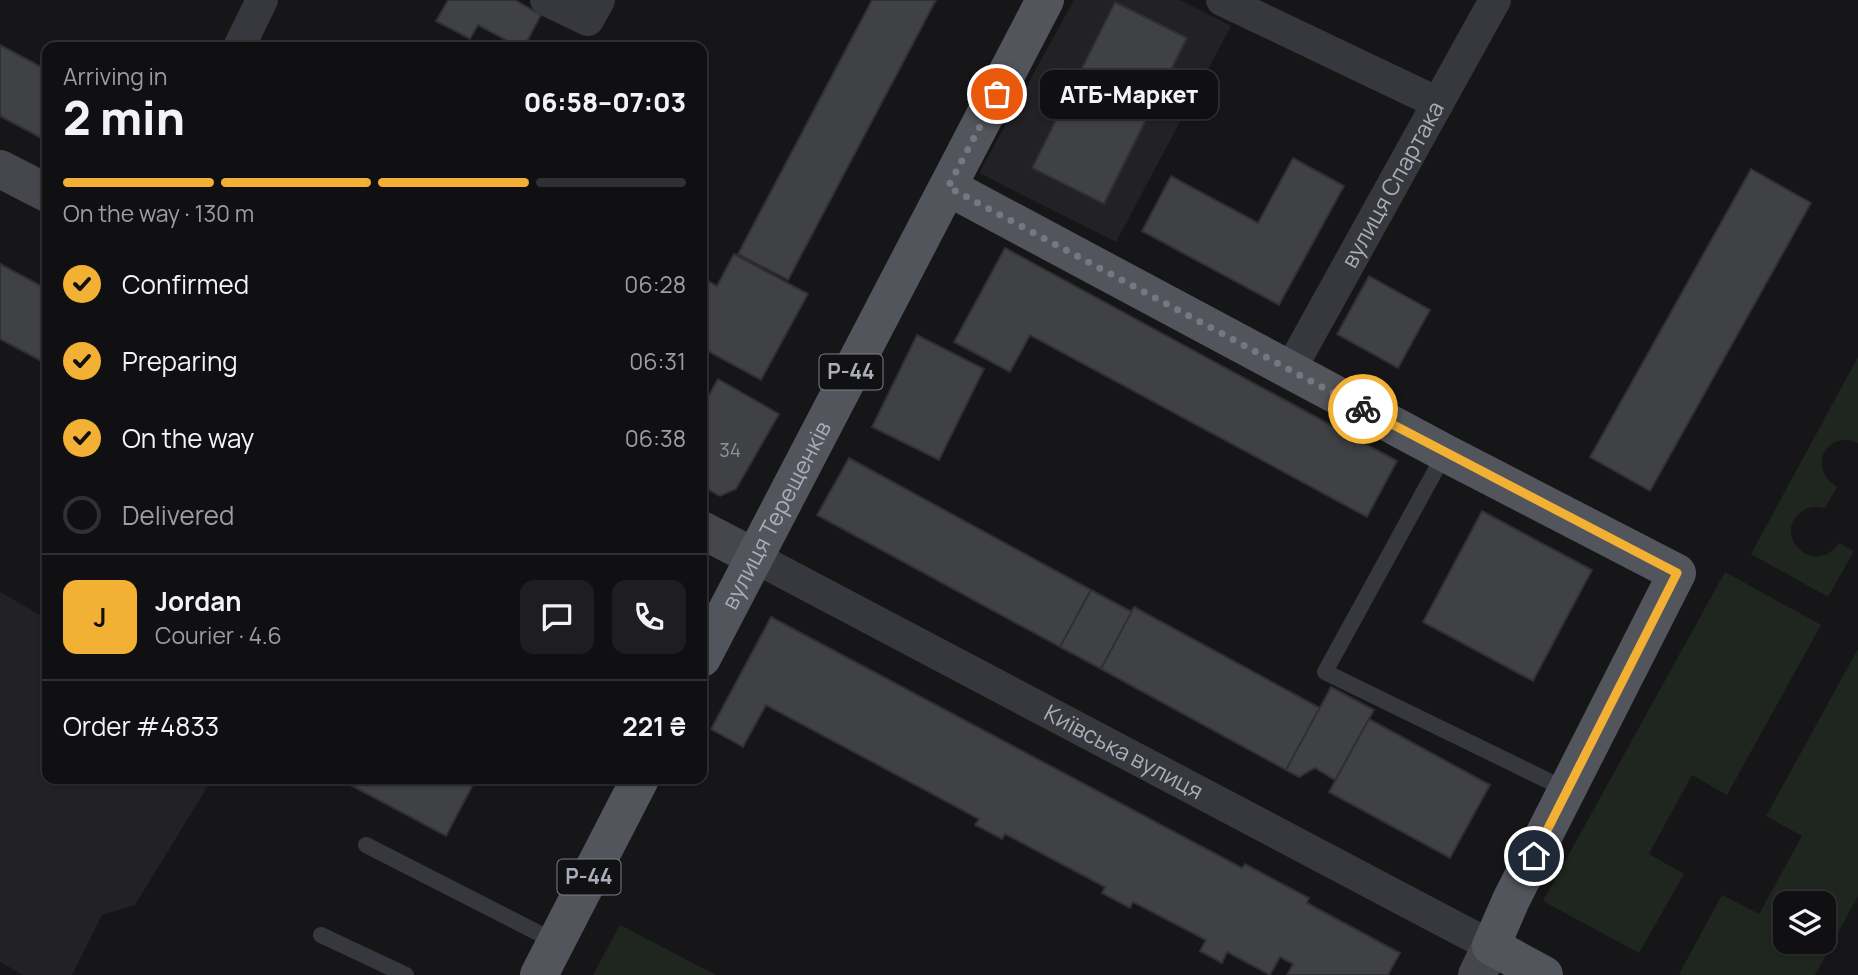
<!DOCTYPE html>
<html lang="en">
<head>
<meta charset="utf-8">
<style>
	:root { --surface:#101012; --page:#1e1e20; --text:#f1f3f6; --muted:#9c9d9f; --line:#303032; --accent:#f2b134 }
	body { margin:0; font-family:Manrope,sans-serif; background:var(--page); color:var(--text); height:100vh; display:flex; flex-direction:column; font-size:26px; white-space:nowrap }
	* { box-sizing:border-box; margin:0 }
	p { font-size:23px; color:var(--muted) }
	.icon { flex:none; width:38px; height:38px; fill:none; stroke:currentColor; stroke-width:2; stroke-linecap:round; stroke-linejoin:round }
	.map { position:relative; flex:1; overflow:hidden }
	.drawer { position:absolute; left:42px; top:42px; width:665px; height:742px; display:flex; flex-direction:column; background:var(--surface); border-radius:14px; box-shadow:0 2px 5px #0004,0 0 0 2px var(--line) }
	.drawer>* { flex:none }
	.tools { position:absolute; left:1773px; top:891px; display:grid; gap:14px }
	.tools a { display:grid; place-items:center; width:63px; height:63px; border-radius:14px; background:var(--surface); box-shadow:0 2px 5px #0004,0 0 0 2px var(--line); font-size:35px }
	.pin { position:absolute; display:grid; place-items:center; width:60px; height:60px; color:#fff; margin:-30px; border:4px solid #fff; border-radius:50%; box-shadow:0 2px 7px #0007 }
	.courier { position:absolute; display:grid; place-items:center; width:70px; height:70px; margin:-35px; border:5px solid #f2b134; border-radius:50%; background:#fff; color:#222; box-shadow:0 2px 9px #0007 }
	.bubble { position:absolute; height:49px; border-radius:14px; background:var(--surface); box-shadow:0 2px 5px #0004,0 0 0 2px var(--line); font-size:23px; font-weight:800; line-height:49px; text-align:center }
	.summary em { font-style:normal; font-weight:800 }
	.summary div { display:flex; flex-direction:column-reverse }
	.summary { display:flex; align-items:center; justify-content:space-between; height:119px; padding:0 21px }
	h1 { font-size:46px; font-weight:800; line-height:52px }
	.bar { display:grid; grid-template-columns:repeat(4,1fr); gap:10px 7px; align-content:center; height:84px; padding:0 21px }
	.bar i { height:9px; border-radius:5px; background:var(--line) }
	.bar .on { background:var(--accent) }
	.bar p { grid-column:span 4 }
	.line { display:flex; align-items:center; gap:18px; padding:0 21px; border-top:2px solid var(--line) }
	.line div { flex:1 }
	.round { display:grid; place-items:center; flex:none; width:74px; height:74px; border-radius:14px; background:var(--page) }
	ol { padding:0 21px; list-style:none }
	li { display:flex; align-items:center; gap:21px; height:77px }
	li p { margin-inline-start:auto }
	li .icon { padding:7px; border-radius:50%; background:var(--accent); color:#111; stroke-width:4 }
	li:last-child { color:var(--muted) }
	li i { width:38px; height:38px; border:4px solid var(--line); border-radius:50% }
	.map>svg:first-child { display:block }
	.built { fill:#222225 }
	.green { fill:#1e261f; fill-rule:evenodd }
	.building { fill:#404145; stroke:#303034; stroke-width:2 }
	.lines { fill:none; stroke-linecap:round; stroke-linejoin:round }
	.lane { stroke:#37383d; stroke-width:16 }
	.street { stroke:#37383d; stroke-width:32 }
	.secondary { stroke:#45474d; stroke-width:38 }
	.primary { stroke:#53555c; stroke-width:38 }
	.done { stroke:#757880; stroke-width:7; stroke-dasharray:0 12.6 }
	.route { stroke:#f2b134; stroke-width:9 }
	.labels { text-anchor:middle; stroke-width:7; stroke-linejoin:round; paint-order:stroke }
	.number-label { font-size:19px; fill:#8e929b }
	.shield { fill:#111113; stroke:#7b7e86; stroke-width:2 }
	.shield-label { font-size:21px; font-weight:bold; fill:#a8adb8 }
	.street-label { font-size:23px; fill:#a8adb8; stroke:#111113 }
</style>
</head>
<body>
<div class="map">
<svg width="1858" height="975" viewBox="0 0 1858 975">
	<rect width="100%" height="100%" fill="#161618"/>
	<g class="built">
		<polygon points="1074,0 1180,0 1231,26 1116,242 979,173"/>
		<polygon points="0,592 47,619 47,779 212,779 135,905 102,915 72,975 23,975 0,962"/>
	</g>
	<g class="green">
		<path d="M1858,357V443C1827,429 1806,468 1837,487L1825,508C1815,506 1808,506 1800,513C1772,536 1815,578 1839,543L1854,551L1828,597L1751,554Z"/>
		<polygon points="1725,572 1821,625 1727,795 1692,775 1649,854 1684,874 1639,953 1543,901"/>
		<path d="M1858,649V896L1815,975H1681L1679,974L1722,895L1759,914L1802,836L1766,816ZM1824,903V942H1785V903Z"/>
		<polygon points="620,925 716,975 593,975"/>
	</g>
	<g class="building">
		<polygon points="448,0 515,0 541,15 524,47 519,47 478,25 470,39 436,21"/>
		<polygon points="872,0 936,0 788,280 738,254"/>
		<polygon points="1115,2 1187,38 1104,204 1032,168"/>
		<polygon points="0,45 47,70 47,141 0,116"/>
		<polygon points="1293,158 1344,186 1279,305 1142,231 1171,176 1258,223"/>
		<polygon points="1751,169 1811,203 1650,491 1590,457"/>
		<polygon points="1005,248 1397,461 1367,517 1030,335 1010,372 954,342"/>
		<polygon points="734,254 808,294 761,380 702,348 702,278 717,286"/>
		<polygon points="0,264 47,289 47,364 0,339"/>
		<polygon points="1369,276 1430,310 1398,368 1337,334"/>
		<polygon points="917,335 984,369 939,460 872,427"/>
		<polygon points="718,379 779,414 736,489 720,496 702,486 702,394 708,397"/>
		<polygon points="849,458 1091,590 1060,647 817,515"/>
		<polygon points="1482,511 1592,570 1533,681 1423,622"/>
		<polygon points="1091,590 1132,612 1101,669 1060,647"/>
		<polygon points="1134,607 1320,708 1286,770 1101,669"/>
		<polygon points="771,617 1242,868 1245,864 1309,898 1307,903 1400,953 1388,975 1287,975 1293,964 1280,957 1270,975 1227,952 1222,963 1200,951 1206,940 1133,902 1130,908 1102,893 1105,887 1005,834 1002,839 975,825 979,819 766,705 743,747 711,729"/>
		<polygon points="1331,687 1374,710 1335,780 1315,768 1299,777 1286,770"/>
		<polygon points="1369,719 1490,785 1450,858 1329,792"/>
		<polygon points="339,779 476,779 446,836"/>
	</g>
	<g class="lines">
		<g class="lane">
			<polyline points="1445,453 1325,672 1567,790"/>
			<polyline points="366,845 556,942"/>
			<polyline points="321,935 406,975"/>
		</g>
		<g class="street">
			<polyline points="546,0 588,20 599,0"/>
			<polyline points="1222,0 1438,103"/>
			<polyline points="239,47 262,0"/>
			<path id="s1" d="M1290,370L1495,0"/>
			<path id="s2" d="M754,557L1491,946"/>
		</g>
		<g class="secondary">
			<polyline points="0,169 47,193"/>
			<polyline points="702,530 754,557"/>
			<polyline points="1477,975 1491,946"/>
		</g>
		<g class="primary">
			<polyline points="948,187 1445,453 1677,573 1511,900 1491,946 1544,975"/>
			<path id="s3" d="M702,658L1045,0"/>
			<polyline points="539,975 640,779"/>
		</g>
	</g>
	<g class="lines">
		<polyline class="done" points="997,94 948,187 1363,409"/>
		<polyline class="route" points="1363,409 1677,573 1534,856"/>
	</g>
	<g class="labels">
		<g class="number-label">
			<text x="730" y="457">34</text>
		</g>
		<g class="shield">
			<rect x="819.5" y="354.5" width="63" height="35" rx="5"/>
			<rect x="557.5" y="859.5" width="63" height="35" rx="5"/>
		</g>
		<g class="shield-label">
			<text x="851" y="379">Р-44</text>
			<text x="589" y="884">Р-44</text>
		</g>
		<g class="street-label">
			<text dy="8" stroke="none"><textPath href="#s1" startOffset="212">вулиця Спартака</textPath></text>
			<text dy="8" stroke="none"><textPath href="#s3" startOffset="161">вулиця Терещенків</textPath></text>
			<text dy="8" stroke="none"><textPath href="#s2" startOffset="418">Київська вулиця</textPath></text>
		</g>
	</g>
</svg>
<div class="tools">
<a><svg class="icon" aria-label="layers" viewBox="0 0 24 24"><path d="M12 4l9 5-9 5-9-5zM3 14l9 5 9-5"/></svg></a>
</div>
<div class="pin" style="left:997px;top:94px;background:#ea580c"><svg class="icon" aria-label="bag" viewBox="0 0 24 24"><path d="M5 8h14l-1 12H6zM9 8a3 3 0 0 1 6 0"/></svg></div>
<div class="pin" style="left:1534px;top:856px;background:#1f2937"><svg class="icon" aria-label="home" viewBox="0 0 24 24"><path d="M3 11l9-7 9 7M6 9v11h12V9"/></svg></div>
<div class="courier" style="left:1363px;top:409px"><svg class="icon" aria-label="bike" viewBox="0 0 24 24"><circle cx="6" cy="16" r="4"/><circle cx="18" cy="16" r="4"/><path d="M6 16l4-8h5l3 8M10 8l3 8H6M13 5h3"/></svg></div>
<div class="bubble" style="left:1040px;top:70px;width:178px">АТБ-Маркет</div>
<section class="drawer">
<div class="summary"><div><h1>2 min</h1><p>Arriving in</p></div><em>06:58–07:03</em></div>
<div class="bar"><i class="on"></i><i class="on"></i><i class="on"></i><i></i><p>On the way · 130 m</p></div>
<ol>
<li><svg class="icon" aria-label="check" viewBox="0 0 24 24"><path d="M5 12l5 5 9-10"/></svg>Confirmed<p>06:28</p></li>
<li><svg class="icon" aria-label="check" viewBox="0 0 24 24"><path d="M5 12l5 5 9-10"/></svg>Preparing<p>06:31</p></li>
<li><svg class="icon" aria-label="check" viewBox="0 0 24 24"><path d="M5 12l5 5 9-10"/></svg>On the way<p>06:38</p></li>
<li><i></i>Delivered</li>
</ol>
<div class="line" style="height:126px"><b class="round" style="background:var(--accent);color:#111">J</b><div><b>Jordan</b><p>Courier · 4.6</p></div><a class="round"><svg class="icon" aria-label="chat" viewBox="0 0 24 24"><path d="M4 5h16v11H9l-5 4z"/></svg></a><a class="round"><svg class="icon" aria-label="phone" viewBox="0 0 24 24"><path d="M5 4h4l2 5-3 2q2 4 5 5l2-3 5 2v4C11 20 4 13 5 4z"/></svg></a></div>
<div class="line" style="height:91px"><div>Order #4833</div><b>221 ₴</b></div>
</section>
</div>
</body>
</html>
